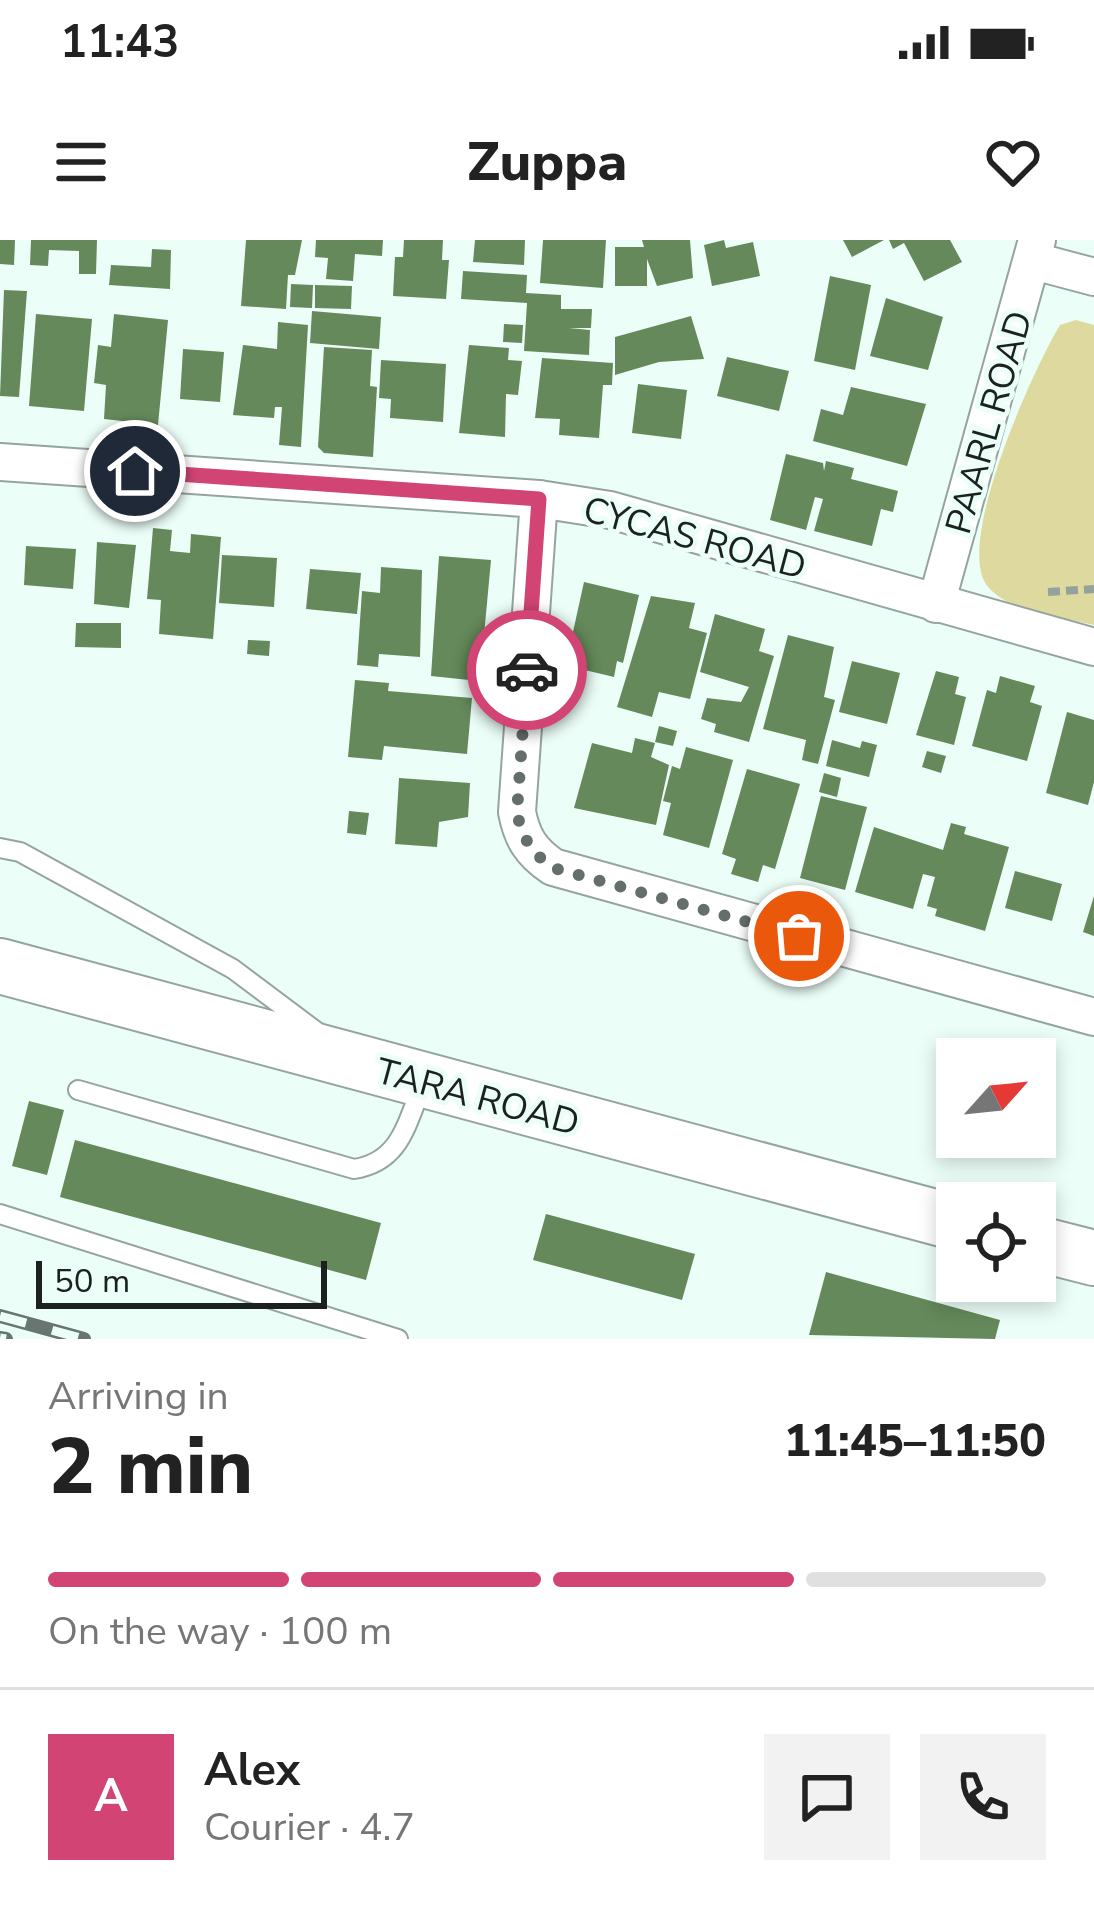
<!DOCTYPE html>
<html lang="en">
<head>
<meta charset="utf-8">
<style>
	:root { --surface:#fff; --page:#f2f2f2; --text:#222; --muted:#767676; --line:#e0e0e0; --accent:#d14474 }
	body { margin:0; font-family:"Nunito Sans",sans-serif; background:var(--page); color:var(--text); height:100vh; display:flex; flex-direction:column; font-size:45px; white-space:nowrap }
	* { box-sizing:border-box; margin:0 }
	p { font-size:39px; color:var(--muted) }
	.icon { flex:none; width:66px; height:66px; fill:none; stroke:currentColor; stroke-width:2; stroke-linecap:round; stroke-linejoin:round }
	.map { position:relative; height:1099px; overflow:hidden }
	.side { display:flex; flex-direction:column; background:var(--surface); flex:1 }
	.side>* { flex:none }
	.needle { width:78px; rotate:63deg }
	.fabs { position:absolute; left:936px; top:798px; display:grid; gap:24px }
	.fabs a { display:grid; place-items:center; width:120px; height:120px; border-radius:0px; background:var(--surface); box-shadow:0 6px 18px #0003; font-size:60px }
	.scale { position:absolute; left:36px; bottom:30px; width:291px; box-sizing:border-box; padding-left:12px; border:6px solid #1a211e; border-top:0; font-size:33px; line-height:42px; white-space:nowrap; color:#1a211e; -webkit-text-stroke:9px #ecfef8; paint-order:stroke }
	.pin { position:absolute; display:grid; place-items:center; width:102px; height:102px; color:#fff; margin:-51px; border:6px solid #fff; border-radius:50%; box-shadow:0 3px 12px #0007 }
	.courier { position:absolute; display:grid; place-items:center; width:120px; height:120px; margin:-60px; border:9px solid #d14474; border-radius:50%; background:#fff; color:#222; box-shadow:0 3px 15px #0007 }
	.headline em { font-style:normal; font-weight:800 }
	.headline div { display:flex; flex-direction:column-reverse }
	.headline { display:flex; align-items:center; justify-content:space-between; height:204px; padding:0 48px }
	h1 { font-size:78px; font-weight:800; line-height:90px }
	.bar { display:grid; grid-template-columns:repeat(4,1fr); gap:18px 12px; align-content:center; height:144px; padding:0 48px }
	.bar i { height:15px; border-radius:9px; background:var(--line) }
	.bar .current { background:var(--accent) }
	.bar p { grid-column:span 4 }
	.line { display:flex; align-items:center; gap:30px; padding:0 48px; border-top:3px solid var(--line) }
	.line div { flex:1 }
	.round { display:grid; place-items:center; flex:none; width:126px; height:126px; border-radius:0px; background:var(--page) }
	.status { display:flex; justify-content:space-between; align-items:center; height:84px; padding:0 60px; background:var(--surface); direction:ltr }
	.status svg { height:33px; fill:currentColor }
	header { display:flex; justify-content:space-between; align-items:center; height:156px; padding:0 48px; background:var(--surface); font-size:54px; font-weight:800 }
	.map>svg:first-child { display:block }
	.green { fill:#deda9f }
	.building { fill:#65895a }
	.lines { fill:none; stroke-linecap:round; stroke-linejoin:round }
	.lane-casing { stroke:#94a49e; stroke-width:22 }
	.street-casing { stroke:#94a49e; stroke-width:40 }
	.secondary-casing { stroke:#94a49e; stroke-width:58 }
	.path { stroke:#94a29d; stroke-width:8; stroke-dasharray:12 6; stroke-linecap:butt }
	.lane { stroke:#fff; stroke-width:18 }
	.street { stroke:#fff; stroke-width:36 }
	.secondary { stroke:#fff; stroke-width:54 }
	.rail-casing { stroke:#697570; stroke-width:14 }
	.rail { stroke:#ecfef8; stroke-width:9; stroke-dasharray:27; stroke-linecap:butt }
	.done { stroke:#646e6a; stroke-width:12; stroke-dasharray:0 21.6 }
	.route { stroke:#d14474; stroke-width:15 }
	.labels { text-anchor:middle; stroke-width:10; stroke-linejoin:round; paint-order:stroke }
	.street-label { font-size:36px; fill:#1a211e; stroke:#ecfef8 }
</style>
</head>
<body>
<div class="status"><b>11:43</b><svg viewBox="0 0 49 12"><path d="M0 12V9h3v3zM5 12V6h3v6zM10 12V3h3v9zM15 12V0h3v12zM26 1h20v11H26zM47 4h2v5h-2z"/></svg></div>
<header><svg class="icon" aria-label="menu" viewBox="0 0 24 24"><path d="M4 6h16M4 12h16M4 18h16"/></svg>Zuppa<svg class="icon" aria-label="heart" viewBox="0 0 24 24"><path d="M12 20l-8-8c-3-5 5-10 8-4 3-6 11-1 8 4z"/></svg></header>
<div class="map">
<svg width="1094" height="1099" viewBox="0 0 1094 1099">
	<rect width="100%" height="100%" fill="#ecfef8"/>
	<path class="green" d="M1076,80L1094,85V385C1061,378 1013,374 989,348C951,309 1034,128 1060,85Z"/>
	<g class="building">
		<polygon points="0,0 15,0 14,25 0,24"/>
		<polygon points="31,0 97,0 96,34 79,34 79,11 49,10 48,26 30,25"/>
		<polygon points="246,0 302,0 295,35 288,35 286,69 241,66"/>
		<polygon points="316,0 383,0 382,16 355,14 353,41 326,39 328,18 315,17"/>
		<polygon points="404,0 443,0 442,20 449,20 446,59 393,56 395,17 403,17"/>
		<polygon points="475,0 525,0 524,25 473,22"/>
		<polygon points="543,0 606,0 603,48 540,43"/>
		<polygon points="642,0 690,0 693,38 657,46 647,19 647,46 615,46 615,7 644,7"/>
		<polygon points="724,0 726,8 753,2 760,36 712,46 704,5"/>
		<polygon points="843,0 884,0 852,17"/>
		<polygon points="889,0 950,0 962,22 924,41 904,3 893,9"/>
		<polygon points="152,9 171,10 170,49 109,45 111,25 151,27"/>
		<polygon points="463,31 527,35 526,53 561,55 561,69 592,69 591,88 569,88 590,90 589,115 524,111 527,63 461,59"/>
		<polygon points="830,36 871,45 855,130 814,121"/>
		<polygon points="291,44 313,45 312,68 290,67"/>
		<polygon points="315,45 352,46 351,69 315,68"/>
		<polygon points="4,50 27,51 19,157 0,156"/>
		<polygon points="886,58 943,77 928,130 870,116"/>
		<polygon points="312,71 381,77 379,109 310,103"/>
		<polygon points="36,74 92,79 84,171 29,166"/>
		<polygon points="114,74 168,80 158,185 104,179 106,145 94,143 98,105 111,107"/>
		<polygon points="691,76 704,119 659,122 615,135 615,97"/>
		<polygon points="278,82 308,85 301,207 279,205 282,167 275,167 274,178 233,175 243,105 277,109"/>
		<polygon points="504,84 523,85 522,103 503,102"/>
		<polygon points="469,105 509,108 508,120 522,121 518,155 506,154 505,197 459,193"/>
		<polygon points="324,107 372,110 370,146 377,147 373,217 324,213 318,207"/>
		<polygon points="183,109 224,112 220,162 180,159"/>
		<polygon points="727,117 789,131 779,171 717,156"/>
		<polygon points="542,118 613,123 612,145 603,145 599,198 559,195 560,179 535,178"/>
		<polygon points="381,120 446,124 443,182 390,178 391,159 379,158"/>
		<polygon points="638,144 687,150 681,199 632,193"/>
		<polygon points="851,147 926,164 907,226 813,201 821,169 843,175"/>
		<polygon points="786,214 823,223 824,231 826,221 854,228 851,239 898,251 893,272 881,269 872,306 814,291 823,259 815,257 806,290 770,280"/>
		<polygon points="153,288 172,290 170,311 190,313 191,294 221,297 213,399 159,394 161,360 147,359"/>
		<polygon points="97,302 136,305 129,368 94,364"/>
		<polygon points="26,306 76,309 73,349 24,345"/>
		<polygon points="222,315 277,318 274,367 219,363"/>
		<polygon points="439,316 491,320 482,417 471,416 469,440 431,436"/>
		<polygon points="381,327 422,330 420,417 379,414 378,427 357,425 362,351 380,353"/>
		<polygon points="310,329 361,333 357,374 306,369"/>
		<polygon points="584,342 639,355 623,423 617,421 614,437 572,427 575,412 569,410"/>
		<polygon points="651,356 695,363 689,388 707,393 690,459 659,452 652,477 617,467"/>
		<polygon points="715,374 765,389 759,411 774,416 749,502 714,492 716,484 701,479 707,458 741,462 749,447 700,432"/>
		<polygon points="76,383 121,383 121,408 75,407"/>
		<polygon points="788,395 834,407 824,457 835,460 818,524 802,520 806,500 763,489"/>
		<polygon points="248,400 270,401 269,416 247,414"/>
		<polygon points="852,421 900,433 887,484 839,472"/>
		<polygon points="936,431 959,437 955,454 966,457 954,505 916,495"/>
		<polygon points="1000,436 1035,446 1030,462 1042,466 1027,521 972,506 987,450 996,453"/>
		<polygon points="355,440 389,443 388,451 472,458 467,514 384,506 382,520 348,517"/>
		<polygon points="1067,472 1094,480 1094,542 1088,565 1046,553"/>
		<polygon points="659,486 677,491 673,506 655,502"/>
		<polygon points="635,498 655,503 651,517 669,525 656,585 574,568 592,503 632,513"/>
		<polygon points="832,500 860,508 862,501 877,505 869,537 826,526"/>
		<polygon points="686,507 733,520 709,608 663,595 671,563 663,561 672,526 680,529"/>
		<polygon points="927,511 946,516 941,533 922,527"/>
		<polygon points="747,529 800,544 775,629 763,625 758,642 731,634 736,619 722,614"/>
		<polygon points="824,533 841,538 837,557 819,552"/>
		<polygon points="399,538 470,543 468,577 439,582 437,607 395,604"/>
		<polygon points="821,556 867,567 845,650 800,638"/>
		<polygon points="349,571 369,573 366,595 347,593"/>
		<polygon points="951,583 966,587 964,594 1009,607 985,691 935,676 937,669 927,666 935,637 923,634 913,669 855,652 874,587 943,610"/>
		<polygon points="1015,631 1062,644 1052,681 1005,668"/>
		<polygon points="1094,656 1094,696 1083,692"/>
		<polygon points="29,861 64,870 47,935 12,926"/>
		<polygon points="75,900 381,983 366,1040 60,957"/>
		<polygon points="546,974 695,1014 682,1060 533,1020"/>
		<polygon points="826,1032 1000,1080 995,1099 809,1095"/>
	</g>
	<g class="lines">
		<g class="lane-casing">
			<g id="lane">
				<polyline points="0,608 20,612 233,729 321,795"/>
				<path d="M78,850L354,929C400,922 406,885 422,846"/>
				<polyline points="0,974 398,1099"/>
			</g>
		</g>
		<g class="street-casing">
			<g id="street">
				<polyline points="1034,21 1094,37"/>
				<polyline points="0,222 539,259 610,270 1094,407"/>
				<path d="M539,259L517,572C522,598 531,612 553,627L1094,777"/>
				<polyline points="936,364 1037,0"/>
			</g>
		</g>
		<g class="secondary-casing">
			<g id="secondary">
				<polyline points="0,726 957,983"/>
				<polyline points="1035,1003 1094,1018"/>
			</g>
		</g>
		<polyline class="path" points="1048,352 1094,349"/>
		<use href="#lane" class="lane"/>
		<use href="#street" class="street"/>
		<use href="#secondary" class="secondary"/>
		<g class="rail-casing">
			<g id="rail">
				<polyline points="0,1076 84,1099"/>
				<polyline points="0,1098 6,1099"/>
			</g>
		</g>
		<use href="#rail" class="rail"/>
	</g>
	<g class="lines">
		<path class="done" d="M527,430L517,572C522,598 531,612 553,628L799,696"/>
		<polyline class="route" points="135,231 539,259 527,430"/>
	</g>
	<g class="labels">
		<g class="street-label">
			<text transform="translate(988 182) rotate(-74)" y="13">PAARL ROAD</text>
			<text transform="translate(695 297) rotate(15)" y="13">CYCAS ROAD</text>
			<text transform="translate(478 856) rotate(15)" y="13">TARA ROAD</text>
		</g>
	</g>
</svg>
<div class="fabs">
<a><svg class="needle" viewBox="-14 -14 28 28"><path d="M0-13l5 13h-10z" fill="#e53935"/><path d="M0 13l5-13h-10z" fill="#767676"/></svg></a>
<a><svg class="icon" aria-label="locate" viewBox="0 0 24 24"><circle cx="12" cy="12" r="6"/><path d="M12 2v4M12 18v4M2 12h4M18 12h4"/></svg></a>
</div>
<div class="scale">50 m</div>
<div class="pin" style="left:799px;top:696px;background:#ea580c"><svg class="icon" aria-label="bag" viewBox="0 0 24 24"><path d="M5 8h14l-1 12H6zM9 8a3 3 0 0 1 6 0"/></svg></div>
<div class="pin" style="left:135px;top:231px;background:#1f2937"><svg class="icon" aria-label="home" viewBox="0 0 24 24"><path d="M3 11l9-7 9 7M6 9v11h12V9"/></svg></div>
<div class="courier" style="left:527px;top:430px"><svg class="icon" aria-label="car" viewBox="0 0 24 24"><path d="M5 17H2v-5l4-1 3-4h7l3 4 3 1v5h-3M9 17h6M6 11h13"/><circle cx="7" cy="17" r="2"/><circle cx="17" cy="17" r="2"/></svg></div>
</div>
<section class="side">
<div class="headline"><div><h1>2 min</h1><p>Arriving in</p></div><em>11:45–11:50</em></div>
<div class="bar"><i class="current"></i><i class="current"></i><i class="current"></i><i></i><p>On the way · 100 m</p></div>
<div class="line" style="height:216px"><b class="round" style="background:var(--accent);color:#fff">A</b><div><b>Alex</b><p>Courier · 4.7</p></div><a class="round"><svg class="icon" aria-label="chat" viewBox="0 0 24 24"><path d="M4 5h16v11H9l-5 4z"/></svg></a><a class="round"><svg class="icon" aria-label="phone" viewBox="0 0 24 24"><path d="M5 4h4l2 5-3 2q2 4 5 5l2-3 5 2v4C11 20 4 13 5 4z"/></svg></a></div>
</section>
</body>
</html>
